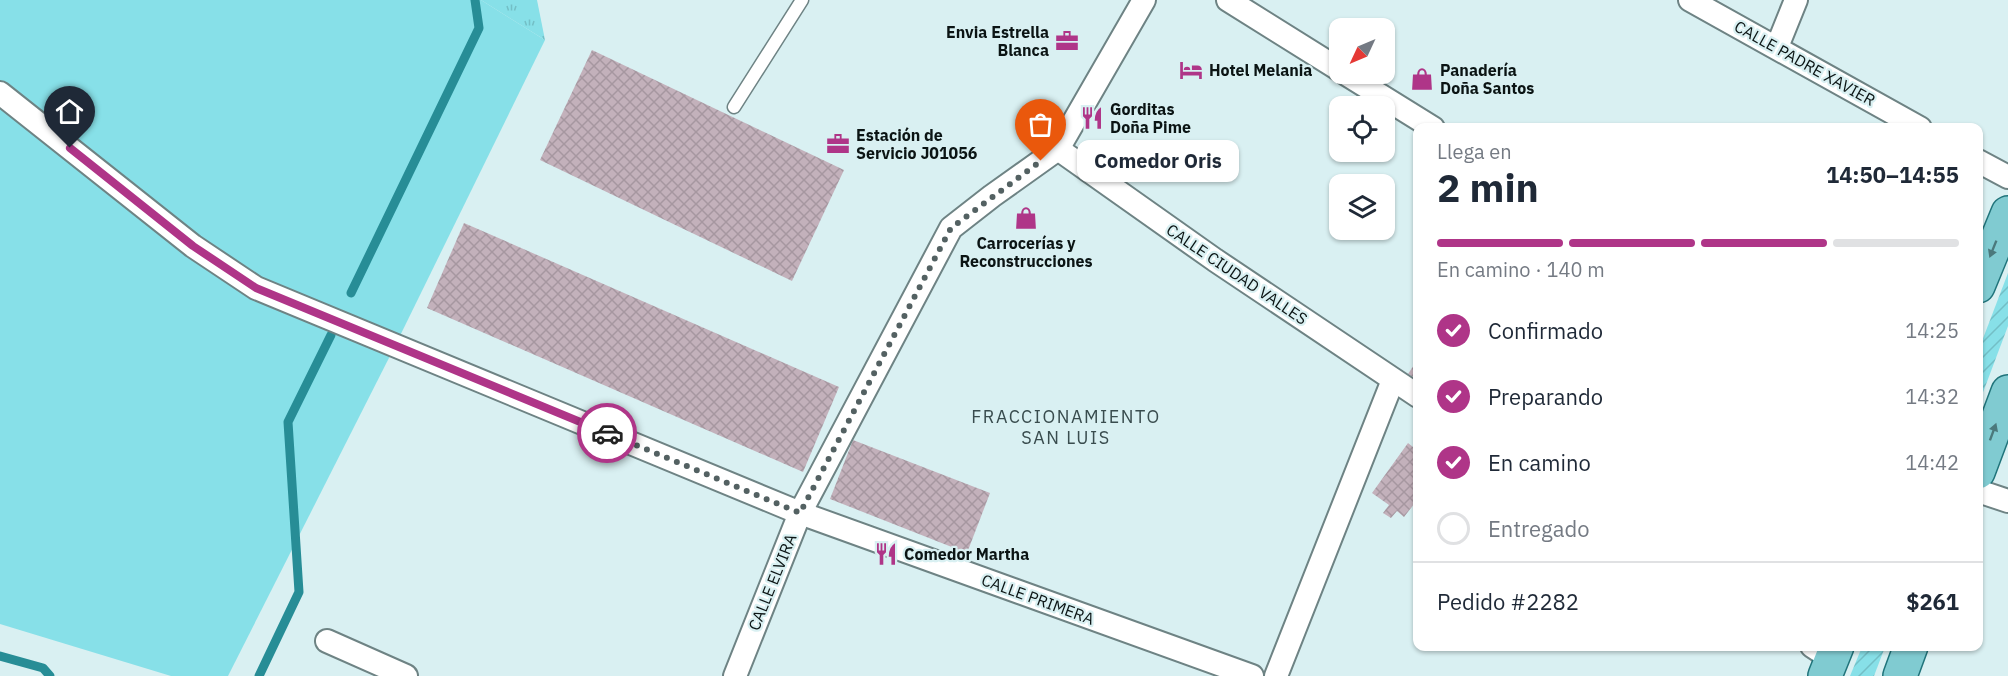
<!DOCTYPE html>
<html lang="es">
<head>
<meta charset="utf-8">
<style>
	:root { --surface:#fff; --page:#f6f6f7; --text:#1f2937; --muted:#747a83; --line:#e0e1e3; --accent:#af3588 }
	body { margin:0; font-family:"IBM Plex Sans",sans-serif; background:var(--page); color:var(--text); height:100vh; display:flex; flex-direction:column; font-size:22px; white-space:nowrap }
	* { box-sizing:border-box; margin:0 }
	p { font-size:20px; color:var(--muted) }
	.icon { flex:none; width:33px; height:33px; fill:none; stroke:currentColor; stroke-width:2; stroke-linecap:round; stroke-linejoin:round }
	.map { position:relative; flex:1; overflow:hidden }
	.sheet { position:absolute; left:1413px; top:123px; width:570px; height:528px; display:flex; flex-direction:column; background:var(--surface); border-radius:12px; box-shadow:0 2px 4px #0004 }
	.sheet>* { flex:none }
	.needle { width:39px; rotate:226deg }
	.controls { position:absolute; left:1329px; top:18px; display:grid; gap:12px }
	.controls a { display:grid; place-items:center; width:66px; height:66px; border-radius:12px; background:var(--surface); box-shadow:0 2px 4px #0004; font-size:30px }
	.pin { position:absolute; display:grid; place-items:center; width:51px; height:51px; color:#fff; margin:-62px -26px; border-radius:50% 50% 50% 0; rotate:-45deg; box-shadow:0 0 6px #0007 }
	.pin .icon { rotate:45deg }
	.courier { position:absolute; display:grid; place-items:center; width:60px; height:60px; margin:-30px; border:4px solid #af3588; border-radius:50%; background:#fff; color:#222; box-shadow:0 2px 8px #0007 }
	.bubble { position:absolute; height:42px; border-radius:12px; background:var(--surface); box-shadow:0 2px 4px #0004; font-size:20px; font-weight:800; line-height:42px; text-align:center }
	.headline em { font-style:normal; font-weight:800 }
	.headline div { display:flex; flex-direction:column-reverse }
	.headline { display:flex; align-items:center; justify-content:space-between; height:102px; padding:0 24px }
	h1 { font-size:39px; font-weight:800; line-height:45px }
	.bar { display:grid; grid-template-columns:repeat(4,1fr); gap:9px 6px; align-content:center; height:72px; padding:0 24px }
	.bar i { height:8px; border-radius:4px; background:var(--line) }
	.bar .selected { background:var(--accent) }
	.bar p { grid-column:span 4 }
	.line { display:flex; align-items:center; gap:15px; padding:0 24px; border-top:2px solid var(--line) }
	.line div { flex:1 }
	ol { padding:0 24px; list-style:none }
	li { display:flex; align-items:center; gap:18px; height:66px }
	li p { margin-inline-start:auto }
	li .icon { padding:6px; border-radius:50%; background:var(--accent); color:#fff; stroke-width:4 }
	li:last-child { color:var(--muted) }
	li i { width:33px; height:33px; border:3px solid var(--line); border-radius:50% }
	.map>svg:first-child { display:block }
	.grass { fill:#87e0e8 }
	.park { fill:url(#park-tufts) }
	.garden { fill:url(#garden-furrows) }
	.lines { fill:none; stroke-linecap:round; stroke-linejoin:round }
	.stream { stroke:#278d96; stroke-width:9 }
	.building { fill:url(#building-cross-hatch) }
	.service-casing { stroke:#6e8384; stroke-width:15 }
	.minor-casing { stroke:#6e8384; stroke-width:26 }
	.primary-casing { stroke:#20747b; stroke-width:36 }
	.service { stroke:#fff; stroke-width:12 }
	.minor { stroke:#fff; stroke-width:22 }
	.primary { stroke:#80cbd1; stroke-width:33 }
	.oneway { fill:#4b797c }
	.done { stroke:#536162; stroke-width:6; stroke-dasharray:0 10.8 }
	.route { stroke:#af3588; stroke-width:8 }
	.labels { text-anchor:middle; stroke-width:4.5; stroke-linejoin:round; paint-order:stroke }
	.poi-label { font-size:16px; font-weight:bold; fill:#0b1414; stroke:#d9f0f2; text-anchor:start }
	.street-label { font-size:16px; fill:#0b1414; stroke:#d9f0f2 }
	.neighbourhood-label { font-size:18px; letter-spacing:1.5px; fill:#394c4e; stroke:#d9f0f2 }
</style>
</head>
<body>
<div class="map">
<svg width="2008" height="676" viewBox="0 0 2008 676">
	<defs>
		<pattern id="park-tufts" width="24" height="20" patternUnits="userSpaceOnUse" patternTransform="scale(1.5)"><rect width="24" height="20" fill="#87e0e8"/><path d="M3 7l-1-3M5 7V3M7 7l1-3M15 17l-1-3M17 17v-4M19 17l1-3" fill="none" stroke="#73bfc6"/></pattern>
		<pattern id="garden-furrows" width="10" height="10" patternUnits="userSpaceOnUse" patternTransform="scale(1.5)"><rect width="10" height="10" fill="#87e0e8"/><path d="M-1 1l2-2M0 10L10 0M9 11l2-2" fill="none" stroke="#73bfc6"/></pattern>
		<pattern id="building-cross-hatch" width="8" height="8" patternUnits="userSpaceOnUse" patternTransform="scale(1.5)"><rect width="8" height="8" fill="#c3b1bb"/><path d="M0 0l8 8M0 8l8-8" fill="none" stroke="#a697a0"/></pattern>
	</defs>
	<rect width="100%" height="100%" fill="#d9f0f2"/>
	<polygon class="grass" points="0,0 481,0 545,40 395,346 228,676 171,676 0,624"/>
	<polygon class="park" points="481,0 537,0 545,40"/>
	<g class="garden">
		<polygon points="2008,273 2008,326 1979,403 1979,349"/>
		<polygon points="1862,647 1885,647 1874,676 1850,676"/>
	</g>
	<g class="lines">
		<g class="stream">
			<polyline points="351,293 479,28 475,0"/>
			<polyline points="0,656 43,668 50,676"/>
			<polyline points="259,676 299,592 288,422 331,335"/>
		</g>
	</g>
	<g class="building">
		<polygon points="592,50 844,170 792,281 540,160"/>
		<polygon points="464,223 839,387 803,472 427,308"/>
		<polygon points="1418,359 1418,380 1408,374"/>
		<polygon points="853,440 990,493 967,553 830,499"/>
		<polygon points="1408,443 1418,451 1418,499 1404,517 1397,511 1391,518 1383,513 1389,505 1372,493"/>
	</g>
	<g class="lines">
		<g class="service-casing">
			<polyline id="service" points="734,107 802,0"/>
		</g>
		<g class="minor-casing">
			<g id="minor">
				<polyline points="1228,0 1340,70"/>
				<polyline points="1690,0 1920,128"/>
				<polyline points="1777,47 1796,0"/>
				<polyline points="1346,74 1433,128"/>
				<polyline points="0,93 193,246 256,288 800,513 1252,676"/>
				<polyline points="1058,149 1215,260 1418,396"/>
				<polyline points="1978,161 2008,177"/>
				<polyline points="1978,491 2008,501"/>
				<polyline points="327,641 406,676"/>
				<polyline points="1812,646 1832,659"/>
				<polyline points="735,676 800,513 951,228 992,196 1058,149 1144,0"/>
				<polyline points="1276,676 1393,380"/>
			</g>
		</g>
		<g class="primary-casing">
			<g id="primary">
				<polyline points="1978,286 2008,213"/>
				<polyline points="1978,472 2008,392"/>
				<polyline points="1825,676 1837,646"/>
				<polyline points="1900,676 1911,646"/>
			</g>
		</g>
		<use href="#service" class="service"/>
		<use href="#minor" class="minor"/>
		<use href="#primary" class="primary"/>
	</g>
	<defs><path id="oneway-solid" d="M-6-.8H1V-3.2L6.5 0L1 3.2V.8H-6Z" transform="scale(1.5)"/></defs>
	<g class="oneway">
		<use href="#oneway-solid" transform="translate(1993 249) rotate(112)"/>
		<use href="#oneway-solid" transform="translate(1993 432) rotate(-70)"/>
	</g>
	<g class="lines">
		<polyline class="done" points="607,433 800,513 951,228 1041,161"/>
		<polyline class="route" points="70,148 193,246 256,288 607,433"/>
	</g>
	<defs>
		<g id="office-bare" transform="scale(1.8)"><path d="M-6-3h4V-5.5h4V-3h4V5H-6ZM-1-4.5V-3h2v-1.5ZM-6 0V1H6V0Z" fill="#af3588" stroke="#d9f0f2" stroke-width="2.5" paint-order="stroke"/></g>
		<g id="hotel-bare" transform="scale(1.8)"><path d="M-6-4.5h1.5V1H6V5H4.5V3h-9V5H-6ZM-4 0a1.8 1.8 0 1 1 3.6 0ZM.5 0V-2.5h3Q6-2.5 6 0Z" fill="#af3588" stroke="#d9f0f2" stroke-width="2.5" paint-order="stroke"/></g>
		<g id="shop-bare" transform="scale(1.8)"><path d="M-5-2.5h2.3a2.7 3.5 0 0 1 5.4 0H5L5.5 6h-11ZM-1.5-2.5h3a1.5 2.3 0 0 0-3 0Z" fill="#af3588" stroke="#d9f0f2" stroke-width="2.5" paint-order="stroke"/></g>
		<g id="restaurant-bare" transform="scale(1.8)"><path d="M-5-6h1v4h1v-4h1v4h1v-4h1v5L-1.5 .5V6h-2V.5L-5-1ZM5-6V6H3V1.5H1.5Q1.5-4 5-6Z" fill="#af3588" stroke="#d9f0f2" stroke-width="2.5" paint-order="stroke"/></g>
	</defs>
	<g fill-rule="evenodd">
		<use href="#office-bare" x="1067" y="41"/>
		<use href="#hotel-bare" x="1191" y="70"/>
		<use href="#shop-bare" x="1422" y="79"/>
		<use href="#restaurant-bare" x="1092" y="118"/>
		<use href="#office-bare" x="838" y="144"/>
		<use href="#shop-bare" x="1026" y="218"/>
		<use href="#restaurant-bare" x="886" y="554"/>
	</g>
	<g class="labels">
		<g class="poi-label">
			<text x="1049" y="38" text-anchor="end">Envia Estrella<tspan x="1049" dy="18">Blanca</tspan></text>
			<text x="1209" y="76">Hotel Melania</text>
			<text x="1440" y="76">Panadería<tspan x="1440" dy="18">Doña Santos</tspan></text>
			<text x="1110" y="115">Gorditas<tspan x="1110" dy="18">Doña Pime</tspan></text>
			<text x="856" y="141">Estación de<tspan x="856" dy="18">Servicio J01056</tspan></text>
			<text x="1026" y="249" text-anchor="middle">Carrocerías y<tspan x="1026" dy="18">Reconstrucciones</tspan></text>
			<text x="904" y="560">Comedor Martha</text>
		</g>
		<g class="street-label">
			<text transform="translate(1805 63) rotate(29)" y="6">CALLE PADRE XAVIER</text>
			<text transform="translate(1237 274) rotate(34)" y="6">CALLE CIUDAD VALLES</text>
			<text transform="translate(772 582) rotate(-68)" y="6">CALLE ELVIRA</text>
			<text transform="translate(1038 599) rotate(20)" y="6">CALLE PRIMERA</text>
		</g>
		<g class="neighbourhood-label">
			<text x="1066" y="423">FRACCIONAMIENTO<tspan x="1066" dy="21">SAN LUIS</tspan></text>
		</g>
	</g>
</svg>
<div class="controls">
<a><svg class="needle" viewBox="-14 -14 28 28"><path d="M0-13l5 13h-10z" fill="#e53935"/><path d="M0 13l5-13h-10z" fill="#747a83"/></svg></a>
<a><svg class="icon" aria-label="locate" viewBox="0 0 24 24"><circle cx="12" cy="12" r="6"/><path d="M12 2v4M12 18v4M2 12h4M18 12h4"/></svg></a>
<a><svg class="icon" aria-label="layers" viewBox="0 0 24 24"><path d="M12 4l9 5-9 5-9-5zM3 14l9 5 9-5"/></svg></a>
</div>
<div class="pin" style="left:1041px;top:161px;background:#ea580c"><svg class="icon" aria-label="bag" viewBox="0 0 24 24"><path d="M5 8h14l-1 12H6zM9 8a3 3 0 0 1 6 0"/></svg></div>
<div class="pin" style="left:70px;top:148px;background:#1f2937"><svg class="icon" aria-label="home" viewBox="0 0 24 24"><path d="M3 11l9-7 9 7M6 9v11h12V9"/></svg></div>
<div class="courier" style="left:607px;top:433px"><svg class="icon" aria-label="car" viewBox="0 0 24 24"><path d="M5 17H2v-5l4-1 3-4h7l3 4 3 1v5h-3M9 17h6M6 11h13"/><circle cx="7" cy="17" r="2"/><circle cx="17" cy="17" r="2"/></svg></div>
<div class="bubble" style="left:1077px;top:140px;width:162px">Comedor Oris</div>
<section class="sheet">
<div class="headline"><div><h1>2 min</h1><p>Llega en</p></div><em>14:50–14:55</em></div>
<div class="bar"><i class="selected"></i><i class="selected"></i><i class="selected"></i><i></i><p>En camino · 140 m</p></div>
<ol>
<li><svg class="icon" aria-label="check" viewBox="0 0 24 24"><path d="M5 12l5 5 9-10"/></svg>Confirmado<p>14:25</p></li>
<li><svg class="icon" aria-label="check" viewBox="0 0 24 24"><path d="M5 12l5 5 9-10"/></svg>Preparando<p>14:32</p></li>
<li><svg class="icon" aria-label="check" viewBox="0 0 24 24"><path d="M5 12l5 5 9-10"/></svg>En camino<p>14:42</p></li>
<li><i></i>Entregado</li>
</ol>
<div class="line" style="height:78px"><div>Pedido #2282</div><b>$261</b></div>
</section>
</div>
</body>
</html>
